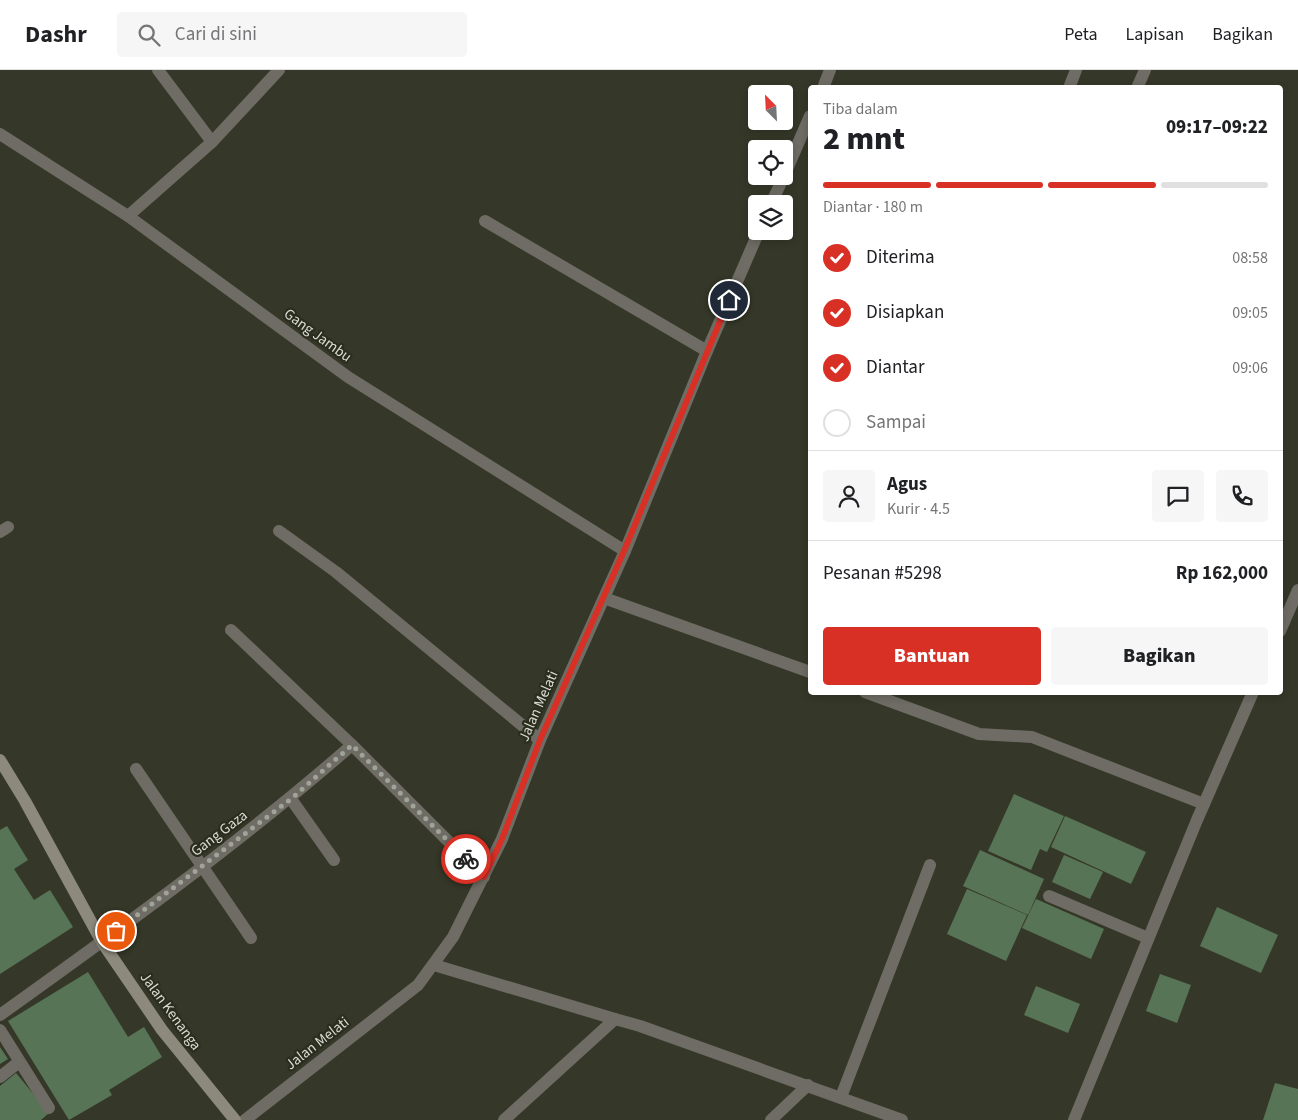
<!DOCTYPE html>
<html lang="id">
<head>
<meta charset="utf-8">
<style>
	:root { --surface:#fff; --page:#f6f6f6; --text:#202124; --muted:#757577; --line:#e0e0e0; --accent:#d93025 }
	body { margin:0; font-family:"Source Sans 3",sans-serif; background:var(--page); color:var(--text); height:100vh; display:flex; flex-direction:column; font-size:19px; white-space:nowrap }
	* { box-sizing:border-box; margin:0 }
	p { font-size:16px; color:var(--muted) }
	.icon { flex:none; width:28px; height:28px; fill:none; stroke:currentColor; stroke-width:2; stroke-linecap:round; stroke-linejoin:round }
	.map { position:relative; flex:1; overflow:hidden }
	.panel { position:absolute; left:808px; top:15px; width:475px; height:610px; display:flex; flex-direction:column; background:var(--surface); border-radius:5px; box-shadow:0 2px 8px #0003 }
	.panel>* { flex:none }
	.needle { width:32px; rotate:336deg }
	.buttons { position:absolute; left:748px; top:15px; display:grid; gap:10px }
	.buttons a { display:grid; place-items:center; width:45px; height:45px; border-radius:5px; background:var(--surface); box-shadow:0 2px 8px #0003; font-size:25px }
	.pin { position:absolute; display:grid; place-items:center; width:42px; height:42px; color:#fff; margin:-21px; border:2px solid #fff; border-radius:50%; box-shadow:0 1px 5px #0007 }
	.courier { position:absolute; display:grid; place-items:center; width:50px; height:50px; margin:-25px; border:4px solid #d93025; border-radius:50%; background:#fff; color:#222; box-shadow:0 1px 6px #0007 }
	.summary em { font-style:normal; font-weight:800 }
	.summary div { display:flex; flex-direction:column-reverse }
	.summary { display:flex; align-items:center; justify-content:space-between; height:85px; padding:0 15px }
	h1 { font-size:32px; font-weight:800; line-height:38px }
	.bar { display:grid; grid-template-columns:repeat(4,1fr); gap:8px 5px; align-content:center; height:60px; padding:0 15px }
	.bar i { height:6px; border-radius:4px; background:var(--line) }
	.bar .active { background:var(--accent) }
	.bar p { grid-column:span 4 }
	.line { display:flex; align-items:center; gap:12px; padding:0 15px; border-top:1px solid var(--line) }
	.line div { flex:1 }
	.round { display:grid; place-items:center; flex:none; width:52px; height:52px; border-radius:5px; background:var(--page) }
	ol { padding:0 15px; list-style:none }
	li { display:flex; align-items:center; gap:15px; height:55px }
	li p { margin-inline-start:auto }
	li .icon { padding:5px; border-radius:50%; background:var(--accent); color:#fff; stroke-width:4 }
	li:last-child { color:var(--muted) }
	li i { width:28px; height:28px; border:2px solid var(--line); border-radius:50% }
	.primary-button { display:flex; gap:10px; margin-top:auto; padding:10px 15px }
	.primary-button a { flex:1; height:58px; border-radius:5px; background:var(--accent); color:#fff; font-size:20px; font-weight:800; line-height:58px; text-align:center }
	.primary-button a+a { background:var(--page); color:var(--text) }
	header { display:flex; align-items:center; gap:30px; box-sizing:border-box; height:70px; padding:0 25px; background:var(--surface); border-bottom:1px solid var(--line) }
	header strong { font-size:24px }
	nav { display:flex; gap:28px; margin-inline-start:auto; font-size:18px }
	.search { width:350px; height:45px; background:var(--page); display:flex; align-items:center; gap:12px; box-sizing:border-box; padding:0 18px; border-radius:5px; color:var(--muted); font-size:19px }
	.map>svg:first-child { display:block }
	.building { fill:#587456 }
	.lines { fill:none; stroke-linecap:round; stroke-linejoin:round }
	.lane { stroke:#6e6c64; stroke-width:12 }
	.street { stroke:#6e6c64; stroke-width:12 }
	.secondary { stroke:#8d897d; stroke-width:12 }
	.done { stroke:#a0a397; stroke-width:5; stroke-dasharray:0 9 }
	.route { stroke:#d93025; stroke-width:6 }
	.labels { text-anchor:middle; stroke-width:4.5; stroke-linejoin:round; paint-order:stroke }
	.street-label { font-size:15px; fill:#dadcd3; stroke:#2b2e1f }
</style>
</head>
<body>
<header>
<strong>Dashr</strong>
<div class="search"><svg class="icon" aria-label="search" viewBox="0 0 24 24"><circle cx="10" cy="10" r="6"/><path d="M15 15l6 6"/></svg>Cari di sini</div>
<nav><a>Peta</a><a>Lapisan</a><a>Bagikan</a></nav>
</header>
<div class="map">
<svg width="1298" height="1050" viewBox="0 0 1298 1050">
	<rect width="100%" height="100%" fill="#353828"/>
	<g class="building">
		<polygon points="1014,724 1064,746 1047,782 1040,779 1031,800 988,781"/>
		<polygon points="1065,746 1146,782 1131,814 1051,777"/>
		<polygon points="7,756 28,790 14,799 34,830 50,820 73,857 0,904 0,760"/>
		<polygon points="980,780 1044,809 1028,845 963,816"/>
		<polygon points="1064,785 1103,802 1090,829 1052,812"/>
		<polygon points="967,819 1027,845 1006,891 947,864"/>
		<polygon points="1036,829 1104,859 1091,889 1022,858"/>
		<polygon points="1217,837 1278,865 1261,903 1200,876"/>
		<polygon points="88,902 128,967 144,957 162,987 109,1020 112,1025 69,1050 8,951"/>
		<polygon points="1160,904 1191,915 1177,953 1146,941"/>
		<polygon points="1036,916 1080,934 1068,963 1024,945"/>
		<polygon points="0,977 8,989 0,994"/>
		<polygon points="16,1003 49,1043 41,1050 0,1050 0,1016"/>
		<polygon points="1275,1013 1298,1019 1298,1050 1263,1050"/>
	</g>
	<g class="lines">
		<polyline class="lane" points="1049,826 1148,868"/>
		<g class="street">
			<polyline points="158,0 212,72"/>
			<polyline points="823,18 830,0"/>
			<polyline points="1069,18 1076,0"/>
			<polyline points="1137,18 1145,0"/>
			<polyline points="0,64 128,146 348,307 625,481"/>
			<polyline points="784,106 810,46"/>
			<polyline points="771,134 784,106"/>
			<polyline points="128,146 212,72 279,0"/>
			<polyline points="485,151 707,281"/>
			<polyline points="279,461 336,502 540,670"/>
			<polyline points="0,462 8,457"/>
			<polyline points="604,528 810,602"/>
			<polyline points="231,560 352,675 484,807"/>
			<polyline points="1280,561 1298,520"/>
			<polyline points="865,622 979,664 1032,667 1204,734"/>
			<polyline points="136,699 251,868"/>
			<polyline points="291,729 334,790"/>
			<polyline points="434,895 615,949"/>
			<path d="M0,945C120,859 241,772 352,675"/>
			<polyline points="0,960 49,1038"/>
			<polyline points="0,1007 19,992"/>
			<polyline points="841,1027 930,795"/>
			<polyline points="245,1050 418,915 453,867 502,769 540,670 625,481 707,281 759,161"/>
			<polyline points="504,1050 615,949 640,956 902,1050"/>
			<polyline points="771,1050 808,1015"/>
			<polyline points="1074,1050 1197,750 1253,622"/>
		</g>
		<polyline class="secondary" points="0,690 25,731 102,872 162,960 235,1050"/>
	</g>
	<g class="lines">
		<polyline class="done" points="116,861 291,729 352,675 466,789"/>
		<polyline class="route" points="466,789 484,807 502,769 540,670 624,481 729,230"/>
	</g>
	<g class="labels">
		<g class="street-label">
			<text transform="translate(318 265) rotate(36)" y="5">Gang Jambu</text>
			<text transform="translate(538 636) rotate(-66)" y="5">Jalan Melati</text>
			<text transform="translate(219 763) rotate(-37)" y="5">Gang Gaza</text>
			<text transform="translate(171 941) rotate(54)" y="5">Jalan Kenanga</text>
			<text transform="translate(317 973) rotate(-38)" y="5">Jalan Melati</text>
		</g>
	</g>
</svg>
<div class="buttons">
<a><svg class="needle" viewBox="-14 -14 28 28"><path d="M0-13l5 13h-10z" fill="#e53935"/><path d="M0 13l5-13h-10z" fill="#757577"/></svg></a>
<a><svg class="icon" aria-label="locate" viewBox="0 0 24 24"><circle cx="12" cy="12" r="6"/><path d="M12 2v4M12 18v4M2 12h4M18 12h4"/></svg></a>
<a><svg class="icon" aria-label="layers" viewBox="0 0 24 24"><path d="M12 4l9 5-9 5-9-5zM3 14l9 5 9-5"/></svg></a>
</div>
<div class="pin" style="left:116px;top:861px;background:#ea580c"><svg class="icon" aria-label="bag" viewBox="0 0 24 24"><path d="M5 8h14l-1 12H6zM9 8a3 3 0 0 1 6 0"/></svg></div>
<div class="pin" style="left:729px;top:230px;background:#1f2937"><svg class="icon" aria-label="home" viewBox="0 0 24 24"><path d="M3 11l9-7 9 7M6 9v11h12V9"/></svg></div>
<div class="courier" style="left:466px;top:789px"><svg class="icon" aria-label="bike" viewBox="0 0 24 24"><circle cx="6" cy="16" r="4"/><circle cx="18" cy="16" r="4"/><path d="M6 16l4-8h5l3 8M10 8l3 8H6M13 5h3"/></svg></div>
<section class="panel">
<div class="summary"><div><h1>2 mnt</h1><p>Tiba dalam</p></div><em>09:17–09:22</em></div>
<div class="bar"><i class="active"></i><i class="active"></i><i class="active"></i><i></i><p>Diantar · 180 m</p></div>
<ol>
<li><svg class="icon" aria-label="check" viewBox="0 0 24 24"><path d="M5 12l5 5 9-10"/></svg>Diterima<p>08:58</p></li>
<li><svg class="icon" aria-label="check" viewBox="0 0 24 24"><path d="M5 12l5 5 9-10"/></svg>Disiapkan<p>09:05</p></li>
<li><svg class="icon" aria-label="check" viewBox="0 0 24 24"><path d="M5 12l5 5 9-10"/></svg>Diantar<p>09:06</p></li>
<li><i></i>Sampai</li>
</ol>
<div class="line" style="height:90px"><a class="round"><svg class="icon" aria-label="person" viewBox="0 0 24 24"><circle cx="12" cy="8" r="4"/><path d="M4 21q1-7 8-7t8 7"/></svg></a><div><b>Agus</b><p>Kurir · 4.5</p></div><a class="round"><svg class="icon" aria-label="chat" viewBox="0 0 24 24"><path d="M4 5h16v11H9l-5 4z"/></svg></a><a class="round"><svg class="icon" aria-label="phone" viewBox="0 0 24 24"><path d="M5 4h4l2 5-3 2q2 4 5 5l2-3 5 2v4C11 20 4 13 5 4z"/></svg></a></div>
<div class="line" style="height:65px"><div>Pesanan #5298</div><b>Rp 162,000</b></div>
<div class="primary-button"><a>Bantuan</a><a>Bagikan</a></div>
</section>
</div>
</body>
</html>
